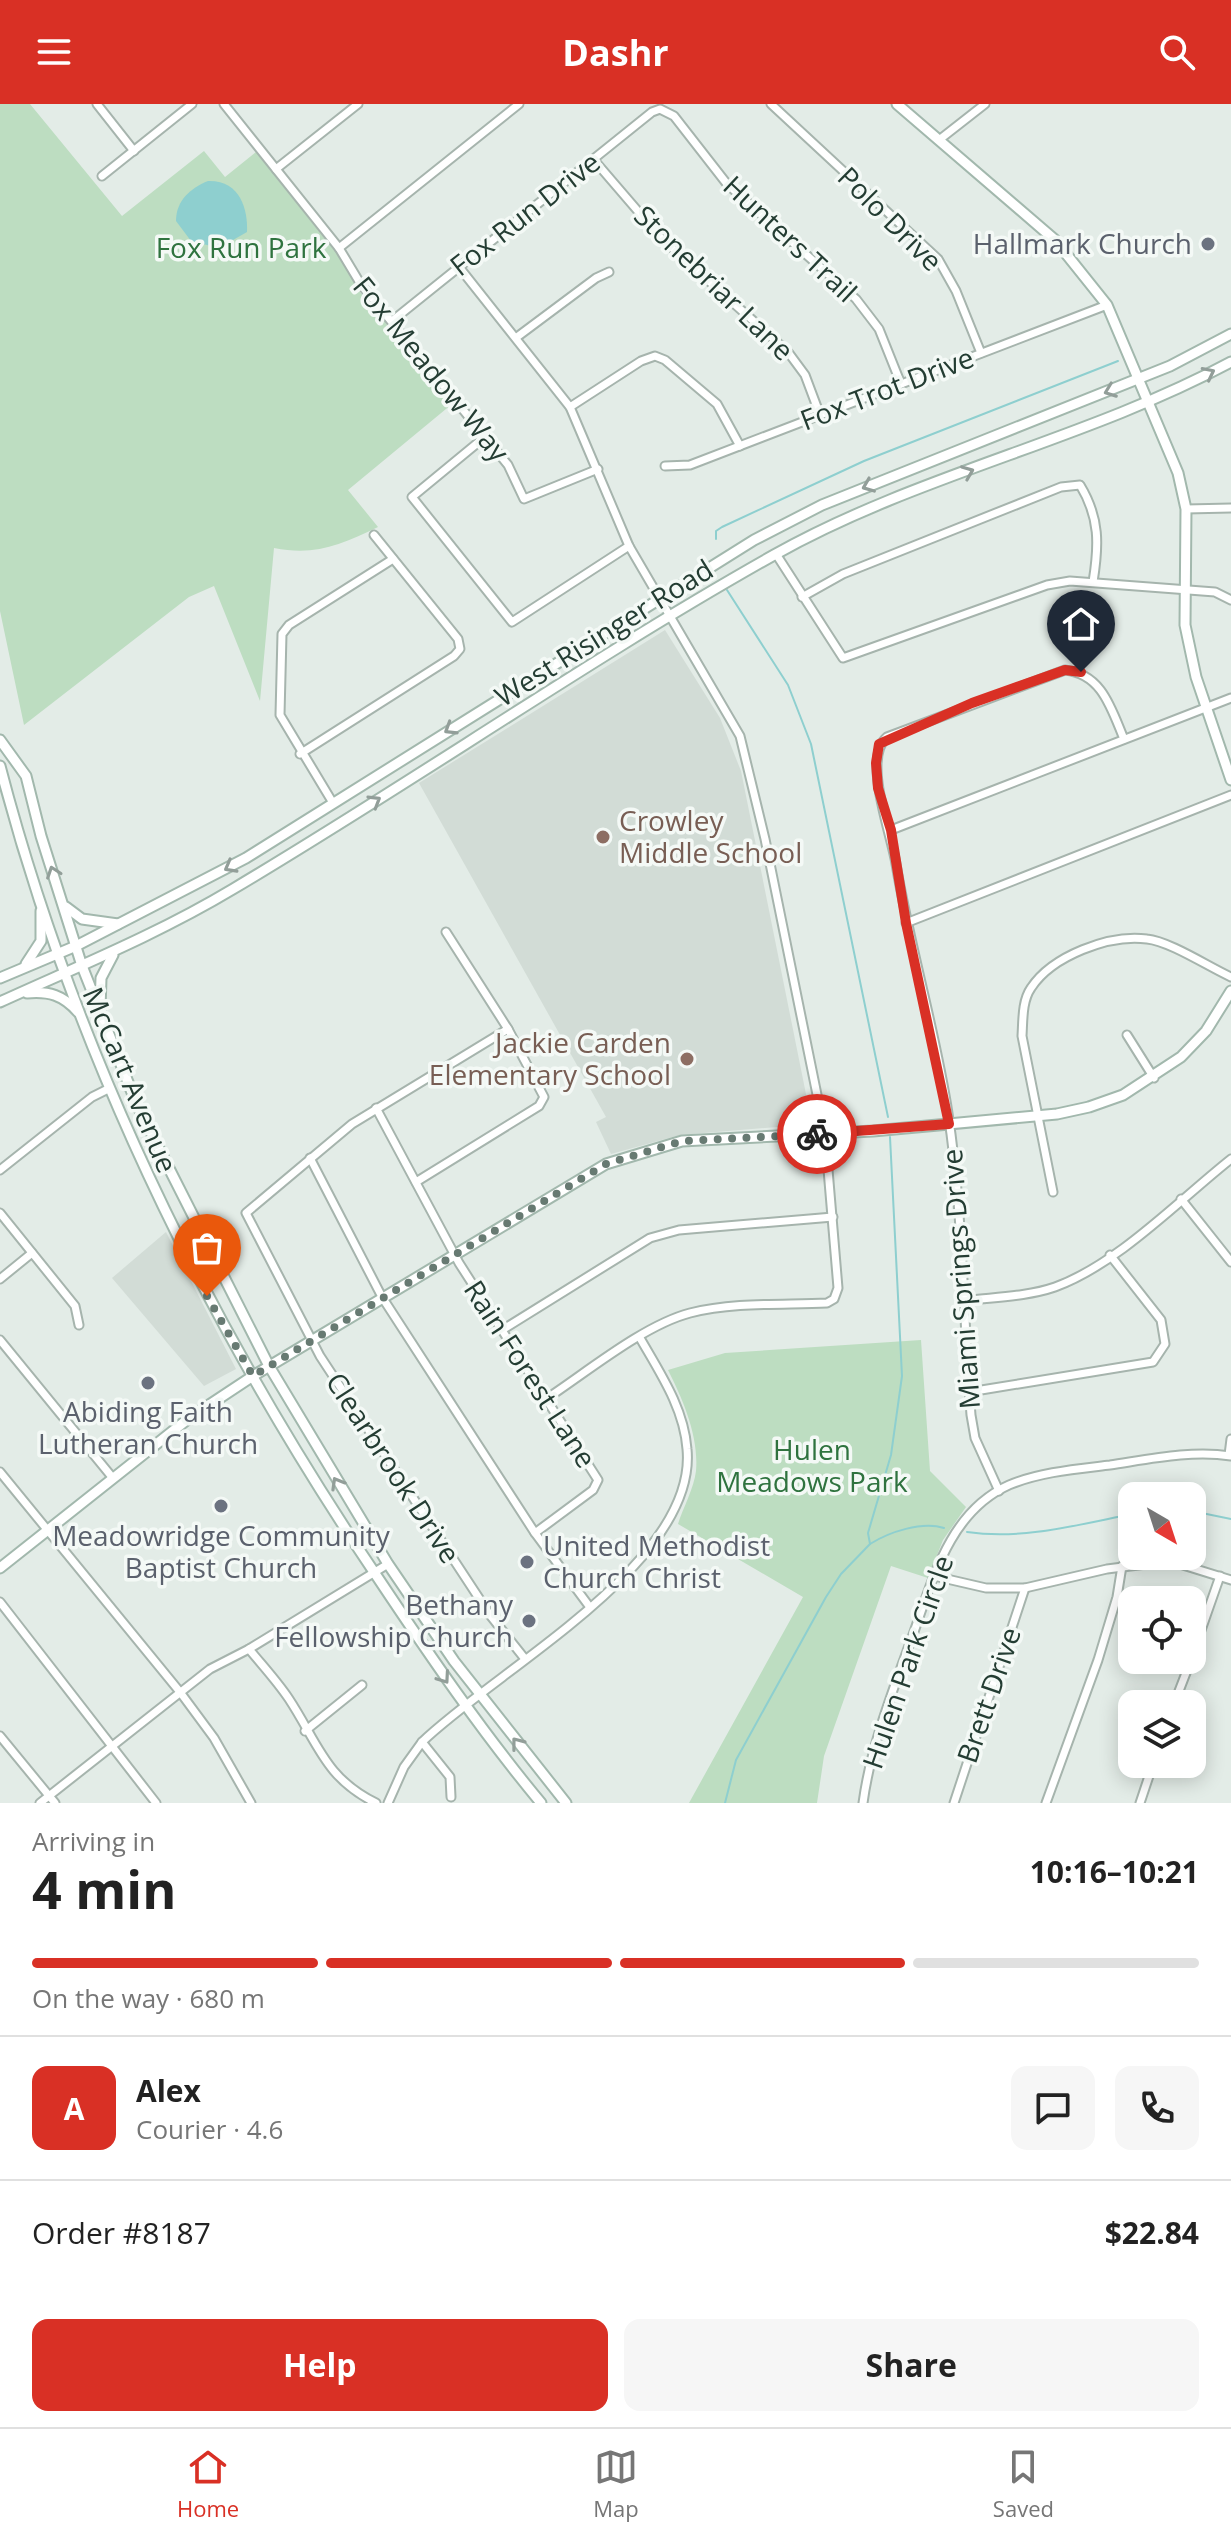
<!DOCTYPE html>
<html lang="en">
<head>
<meta charset="utf-8">
<style>
	:root { --surface:#fff; --page:#f6f6f6; --text:#222; --muted:#767676; --line:#e0e0e0; --accent:#d93025 }
	body { margin:0; font-family:"Open Sans",sans-serif; background:var(--page); color:var(--text); height:100vh; display:flex; flex-direction:column; font-size:30px; white-space:nowrap }
	* { box-sizing:border-box; margin:0 }
	p { font-size:26px; color:var(--muted) }
	.icon { flex:none; width:44px; height:44px; fill:none; stroke:currentColor; stroke-width:2; stroke-linecap:round; stroke-linejoin:round }
	.map { position:relative; height:1699px; overflow:hidden }
	.side { display:flex; flex-direction:column; background:var(--surface); flex:1 }
	.side>* { flex:none }
	.needle { width:52px; rotate:141deg }
	.fabs { position:absolute; left:1118px; top:1378px; display:grid; gap:16px }
	.fabs a { display:grid; place-items:center; width:88px; height:88px; border-radius:16px; background:var(--surface); box-shadow:0 4px 20px #0003; font-size:40px }
	.pin { position:absolute; display:grid; place-items:center; width:68px; height:68px; color:#fff; margin:-82px -34px; border-radius:50% 50% 50% 0; rotate:-45deg; box-shadow:0 0 8px #0007 }
	.pin .icon { rotate:45deg }
	.courier { position:absolute; display:grid; place-items:center; width:80px; height:80px; margin:-40px; border:6px solid #d93025; border-radius:50%; background:#fff; color:#222; box-shadow:0 2px 10px #0007 }
	.summary em { font-style:normal; font-weight:700 }
	.summary div { display:flex; flex-direction:column-reverse }
	.summary { display:flex; align-items:center; justify-content:space-between; height:136px; padding:0 32px }
	h1 { font-size:52px; font-weight:700; line-height:60px }
	.bar { display:grid; grid-template-columns:repeat(4,1fr); gap:12px 8px; align-content:center; height:96px; padding:0 32px }
	.bar i { height:10px; border-radius:6px; background:var(--line) }
	.bar .selected { background:var(--accent) }
	.bar p { grid-column:span 4 }
	.line { display:flex; align-items:center; gap:20px; padding:0 32px; border-top:2px solid var(--line) }
	.line div { flex:1 }
	.round { display:grid; place-items:center; flex:none; width:84px; height:84px; border-radius:16px; background:var(--page) }
	.primary-button { display:flex; gap:16px; margin-top:auto; padding:16px 32px }
	.primary-button a { flex:1; height:92px; border-radius:16px; background:var(--accent); color:#fff; font-size:32px; font-weight:700; line-height:92px; text-align:center }
	.primary-button a+a { background:var(--page); color:var(--text) }
	header { display:flex; justify-content:space-between; align-items:center; height:104px; padding:0 32px; background:var(--accent); color:#fff; font-size:36px; font-weight:700 }
	.menu { display:flex; justify-content:space-around; align-items:center; height:112px; border-top:2px solid var(--line); background:var(--surface); font-size:22px; color:var(--muted) }
	.menu a { display:grid; justify-items:center; gap:4px }
	.menu .selected { color:var(--accent) }
	.map>svg:first-child { display:block }
	.built { fill:#d2dcd6 }
	.green { fill:#bdddc1 }
	.water { fill:#8ecfcf }
	.lines { fill:none; stroke-linecap:round; stroke-linejoin:round }
	.stream { stroke:#8ecfcf; stroke-width:2 }
	.street-casing { stroke:#a6b4ad; stroke-width:11 }
	.secondary-casing { stroke:#a2b8ad; stroke-width:13 }
	.street { stroke:#fff; stroke-width:7 }
	.secondary { stroke:#fff; stroke-width:9 }
	.oneway { stroke:#929e99 }
	.done { stroke:#677a72; stroke-width:8; stroke-dasharray:0 14.4 }
	.route { stroke:#d93025; stroke-width:10 }
	.worship-dot { fill:#6b7280; stroke:#f4f9f6; stroke-width:3 }
	.education-dot { fill:#8d6e63; stroke:#f4f9f6; stroke-width:3 }
	.labels { text-anchor:middle; stroke-width:7; stroke-linejoin:round; paint-order:stroke }
	.street-label { font-size:28px; fill:#243d33; stroke:#f4f9f6 }
	.worship-label { font-size:28px; fill:#5b616d; stroke:#f4f9f6; text-anchor:end }
	.park-label { font-size:28px; fill:#2f733f; stroke:#f4f9f6 }
	.education-label { font-size:28px; fill:#785e54; stroke:#f4f9f6; text-anchor:start }
</style>
</head>
<body>
<header><svg class="icon" aria-label="menu" viewBox="0 0 24 24"><path d="M4 6h16M4 12h16M4 18h16"/></svg>Dashr<svg class="icon" aria-label="search" viewBox="0 0 24 24"><circle cx="10" cy="10" r="6"/><path d="M15 15l6 6"/></svg></header>
<div class="map">
<svg width="1231" height="1699" viewBox="0 0 1231 1699">
	<rect width="100%" height="100%" fill="#e3ece7"/>
	<g class="built">
		<polygon points="665,526 720,614 741,667 812,1020 680,1031 611,1050 596,1018 606,1013 419,679"/>
		<polygon points="166,1128 236,1265 204,1282 112,1174"/>
	</g>
	<g class="green">
		<path d="M0,0H30L122,112L204,47L225,73L256,48L338,151L360,188L452,300L348,386L378,423C341,441 315,452 274,444L260,597L214,482L189,493L24,621L0,507Z"/>
		<path d="M921,1236L930,1367L966,1403L943,1436L928,1474L891,1462L824,1652L817,1699H689L803,1493L678,1420C683,1404 694,1384 696,1367C699,1332 683,1296 668,1266L725,1249Z"/>
	</g>
	<path class="water" d="M208,77C240,76 248,105 247,128L219,144L191,137L176,117C176,96 191,84 208,77Z"/>
	<g class="lines">
		<g class="stream">
			<polyline points="716,435 716,427 722,423 864,357 1118,257"/>
			<polyline points="727,486 788,581 811,640 888,1013"/>
			<polyline points="1192,1407 1231,1415"/>
			<path d="M967,1428C1023,1436 1077,1421 1132,1410"/>
			<path d="M870,1440C889,1428 922,1417 944,1424"/>
			<polyline points="725,1699 736,1656 826,1493 841,1470 870,1440 868,1429 891,1351 902,1272 890,1033"/>
		</g>
		<g class="street-casing">
			<g id="street">
				<polyline points="97,0 134,47"/>
				<polyline points="224,0 339,144 360,179 508,361 524,395 598,365"/>
				<polyline points="771,0 938,155 956,187 981,249"/>
				<polyline points="939,36 985,0"/>
				<polyline points="594,56 661,134 788,248 805,271 820,311"/>
				<polyline points="276,65 358,0"/>
				<polyline points="102,72 192,0"/>
				<polyline points="339,144 519,0"/>
				<path d="M459,163L570,303L629,442L740,632L765,735L825,1030L838,1184L834,1195L827,1199C782,1201 734,1198 690,1209C644,1221 587,1268 546,1295"/>
				<polyline points="392,217 652,8 660,5 674,12 727,80 856,195 879,225 901,280"/>
				<polyline points="517,233 596,174 609,168"/>
				<polyline points="570,303 641,257 655,252 665,256 717,300 740,342"/>
				<polyline points="486,332 412,393 512,518 629,442"/>
				<polyline points="665,362 690,361 1107,201"/>
				<polyline points="1186,405 1231,404"/>
				<polyline points="776,450 843,554 1047,481 1070,477 1215,488 1231,496"/>
				<path d="M802,493L843,470L1061,383L1080,381C1100,414 1099,441 1093,478"/>
				<polyline points="300,650 454,552 460,545 458,535 374,431"/>
				<polyline points="333,699 280,611 282,530 289,521 393,455"/>
				<polyline points="891,726 1231,594"/>
				<polyline points="906,819 1231,691"/>
				<polyline points="508,925 352,1020 246,1109 320,1252 490,1511 525,1555"/>
				<polyline points="1127,931 1154,974"/>
				<polyline points="376,1004 459,1159 598,1376 593,1386 535,1429"/>
				<polyline points="310,1054 382,1193 535,1429 589,1502"/>
				<polyline points="0,1066 92,993 108,985"/>
				<polyline points="416,1078 539,1002 544,993 508,925 446,828"/>
				<path d="M1053,1088L1022,932C1023,916 1022,897 1031,884C1052,852 1109,830 1147,835C1169,837 1209,863 1231,873"/>
				<polyline points="1181,1095 1231,1158"/>
				<polyline points="0,1109 75,1202 79,1221"/>
				<polyline points="0,1175 32,1149"/>
				<path d="M962,1197C992,1193 1026,1193 1055,1183C1118,1160 1178,1097 1231,1055"/>
				<polyline points="502,1226 650,1134 679,1126 833,1113"/>
				<polyline points="0,1236 112,1373"/>
				<polyline points="969,1288 1153,1258 1165,1240 1161,1216 1110,1151"/>
				<polyline points="1229,1351 1231,1335"/>
				<polyline points="0,1368 180,1588 214,1634 251,1699"/>
				<path d="M999,1387L975,1334L971,1311C963,1212 963,1106 948,1009C935,925 910,843 896,760C891,729 862,654 887,633L1065,566C1102,570 1111,604 1124,635"/>
				<polyline points="934,1472 986,1484 1025,1484 1107,1465 1170,1457 1231,1476"/>
				<polyline points="0,1498 156,1699"/>
				<path d="M249,1545C262,1561 277,1577 289,1595C318,1639 325,1674 376,1699"/>
				<polyline points="1192,1552 1220,1472"/>
				<polyline points="1174,1600 1191,1556"/>
				<polyline points="305,1627 362,1581"/>
				<polyline points="0,1632 55,1699"/>
				<polyline points="422,1638 450,1673 451,1693"/>
				<polyline points="40,1699 210,1565 249,1545 388,1460"/>
				<path d="M388,1699L404,1663L422,1638C496,1566 698,1459 687,1345C684,1304 660,1269 640,1234"/>
				<path d="M863,1699C870,1647 889,1597 907,1547C930,1488 944,1410 1009,1381C1040,1368 1077,1365 1110,1361C1150,1355 1191,1346 1231,1352"/>
				<polyline points="954,1699 1025,1484"/>
				<polyline points="1046,1699 1098,1556 1117,1493 1122,1462"/>
				<polyline points="1140,1699 1153,1660"/>
			</g>
		</g>
		<g class="secondary-casing">
			<g id="secondary">
				<polyline points="897,0 1055,136 1107,201 1178,369 1186,405 1185,521 1196,573 1231,676"/>
				<polyline points="0,636 26,672 41,732 82,862 137,1001 269,1262 388,1460 454,1557 566,1699"/>
				<path d="M0,662C76,954 210,1225 378,1474C430,1552 482,1628 541,1699"/>
				<polyline points="66,803 82,815 118,820"/>
				<polyline points="26,860 41,837 41,807"/>
				<polyline points="0,874 76,842 246,754 754,436 822,401 1170,262 1231,230"/>
				<path d="M27,889C49,887 63,891 78,908"/>
				<path d="M0,898C79,862 158,830 233,785C415,677 589,555 774,451C918,370 1086,336 1231,258"/>
				<polyline points="100,905 101,874 113,851"/>
				<polyline points="0,1464 188,1315 253,1272 606,1060 682,1037 873,1027 1057,1010 1089,1003 1123,991 1181,953 1206,927 1231,887"/>
			</g>
		</g>
		<use href="#street" class="street"/>
		<use href="#secondary" class="secondary"/>
	</g>
	<defs><path id="oneway-chevron" d="M-2-3.5L2.5 0L-2 3.5" fill="none" stroke-width="1.6" stroke-linecap="round" stroke-linejoin="round" transform="scale(2)"/></defs>
	<g class="oneway">
		<use href="#oneway-chevron" transform="translate(1209 269) rotate(-27)"/>
		<use href="#oneway-chevron" transform="translate(1110 287) rotate(159)"/>
		<use href="#oneway-chevron" transform="translate(968 368) rotate(-22)"/>
		<use href="#oneway-chevron" transform="translate(868 382) rotate(158)"/>
		<use href="#oneway-chevron" transform="translate(450 625) rotate(148)"/>
		<use href="#oneway-chevron" transform="translate(375 697) rotate(-31)"/>
		<use href="#oneway-chevron" transform="translate(230 763) rotate(151)"/>
		<use href="#oneway-chevron" transform="translate(53 768) rotate(-109)"/>
		<use href="#oneway-chevron" transform="translate(337 1379) rotate(-120)"/>
		<use href="#oneway-chevron" transform="translate(444 1574) rotate(55)"/>
		<use href="#oneway-chevron" transform="translate(517 1639) rotate(-128)"/>
	</g>
	<g class="lines">
		<polyline class="done" points="207,1192 253,1272 606,1060 682,1037 817,1030"/>
		<polyline class="route" points="817,1030 949,1020 906,819 891,726 878,684 876,659 879,640 972,599 1065,566 1081,568"/>
	</g>
	<g class="worship-dot">
		<circle cx="1208" cy="140" r="8"/>
		<circle cx="148" cy="1279" r="8"/>
		<circle cx="221" cy="1402" r="8"/>
		<circle cx="527" cy="1458" r="8"/>
		<circle cx="529" cy="1517" r="8"/>
	</g>
	<g class="education-dot">
		<circle cx="603" cy="733" r="8"/>
		<circle cx="687" cy="955" r="8"/>
	</g>
	<g class="labels">
		<g class="street-label">
			<text transform="translate(525 110) rotate(-38)" y="10">Fox Run Drive</text>
			<text transform="translate(890 115) rotate(45)" y="10">Polo Drive</text>
			<text transform="translate(790 135) rotate(43)" y="10">Hunters Trail</text>
			<text transform="translate(714 179) rotate(44)" y="10">Stonebriar Lane</text>
			<text transform="translate(431 265) rotate(51)" y="10">Fox Meadow Way</text>
			<text transform="translate(887 285) rotate(-21)" y="10">Fox Trot Drive</text>
			<text transform="translate(604 529) rotate(-32)" y="10">West Risinger Road</text>
			<text transform="translate(130 976) rotate(67)" y="10">McCart Avenue</text>
			<text transform="translate(961 1175) rotate(-94)" y="10">Miami Springs Drive</text>
			<text transform="translate(530 1270) rotate(57)" y="10">Rain Forest Lane</text>
			<text transform="translate(393 1364) rotate(57)" y="10">Clearbrook Drive</text>
			<text transform="translate(908 1558) rotate(-71)" y="10">Hulen Park Circle</text>
			<text transform="translate(989 1591) rotate(-71)" y="10">Brett Drive</text>
		</g>
		<g class="worship-label">
			<text x="1192" y="150">Hallmark Church</text>
			<text x="148" y="1318" text-anchor="middle">Abiding Faith<tspan x="148" dy="32">Lutheran Church</tspan></text>
			<text x="221" y="1442" text-anchor="middle">Meadowridge Community<tspan x="221" dy="32">Baptist Church</tspan></text>
			<text x="543" y="1452" text-anchor="start">United Methodist<tspan x="543" dy="32">Church Christ</tspan></text>
			<text x="513" y="1511">Bethany<tspan x="513" dy="32">Fellowship Church</tspan></text>
		</g>
		<g class="park-label">
			<text x="241" y="154">Fox Run Park</text>
			<text x="812" y="1356">Hulen<tspan x="812" dy="32">Meadows Park</tspan></text>
		</g>
		<g class="education-label">
			<text x="619" y="727">Crowley<tspan x="619" dy="32">Middle School</tspan></text>
			<text x="671" y="949" text-anchor="end">Jackie Carden<tspan x="671" dy="32">Elementary School</tspan></text>
		</g>
	</g>
</svg>
<div class="fabs">
<a><svg class="needle" viewBox="-14 -14 28 28"><path d="M0-13l5 13h-10z" fill="#e53935"/><path d="M0 13l5-13h-10z" fill="#767676"/></svg></a>
<a><svg class="icon" aria-label="locate" viewBox="0 0 24 24"><circle cx="12" cy="12" r="6"/><path d="M12 2v4M12 18v4M2 12h4M18 12h4"/></svg></a>
<a><svg class="icon" aria-label="layers" viewBox="0 0 24 24"><path d="M12 4l9 5-9 5-9-5zM3 14l9 5 9-5"/></svg></a>
</div>
<div class="pin" style="left:207px;top:1192px;background:#ea580c"><svg class="icon" aria-label="bag" viewBox="0 0 24 24"><path d="M5 8h14l-1 12H6zM9 8a3 3 0 0 1 6 0"/></svg></div>
<div class="pin" style="left:1081px;top:568px;background:#1f2937"><svg class="icon" aria-label="home" viewBox="0 0 24 24"><path d="M3 11l9-7 9 7M6 9v11h12V9"/></svg></div>
<div class="courier" style="left:817px;top:1030px"><svg class="icon" aria-label="bike" viewBox="0 0 24 24"><circle cx="6" cy="16" r="4"/><circle cx="18" cy="16" r="4"/><path d="M6 16l4-8h5l3 8M10 8l3 8H6M13 5h3"/></svg></div>
</div>
<section class="side">
<div class="summary"><div><h1>4 min</h1><p>Arriving in</p></div><em>10:16–10:21</em></div>
<div class="bar"><i class="selected"></i><i class="selected"></i><i class="selected"></i><i></i><p>On the way · 680 m</p></div>
<div class="line" style="height:144px"><b class="round" style="background:var(--accent);color:#fff">A</b><div><b>Alex</b><p>Courier · 4.6</p></div><a class="round"><svg class="icon" aria-label="chat" viewBox="0 0 24 24"><path d="M4 5h16v11H9l-5 4z"/></svg></a><a class="round"><svg class="icon" aria-label="phone" viewBox="0 0 24 24"><path d="M5 4h4l2 5-3 2q2 4 5 5l2-3 5 2v4C11 20 4 13 5 4z"/></svg></a></div>
<div class="line" style="height:104px"><div>Order #8187</div><b>$22.84</b></div>
<div class="primary-button"><a>Help</a><a>Share</a></div>
</section>
<nav class="menu">
<a class="selected"><svg class="icon" aria-label="home" viewBox="0 0 24 24"><path d="M3 11l9-7 9 7M6 9v11h12V9"/></svg>Home</a>
<a><svg class="icon" aria-label="map" viewBox="0 0 24 24"><path d="M3 6l6-2 6 2 6-2v14l-6 2-6-2-6 2zM9 4v14M15 6v14"/></svg>Map</a>
<a><svg class="icon" aria-label="saved" viewBox="0 0 24 24"><path d="M7 4h10v16l-5-4-5 4z"/></svg>Saved</a>
</nav>
</body>
</html>
